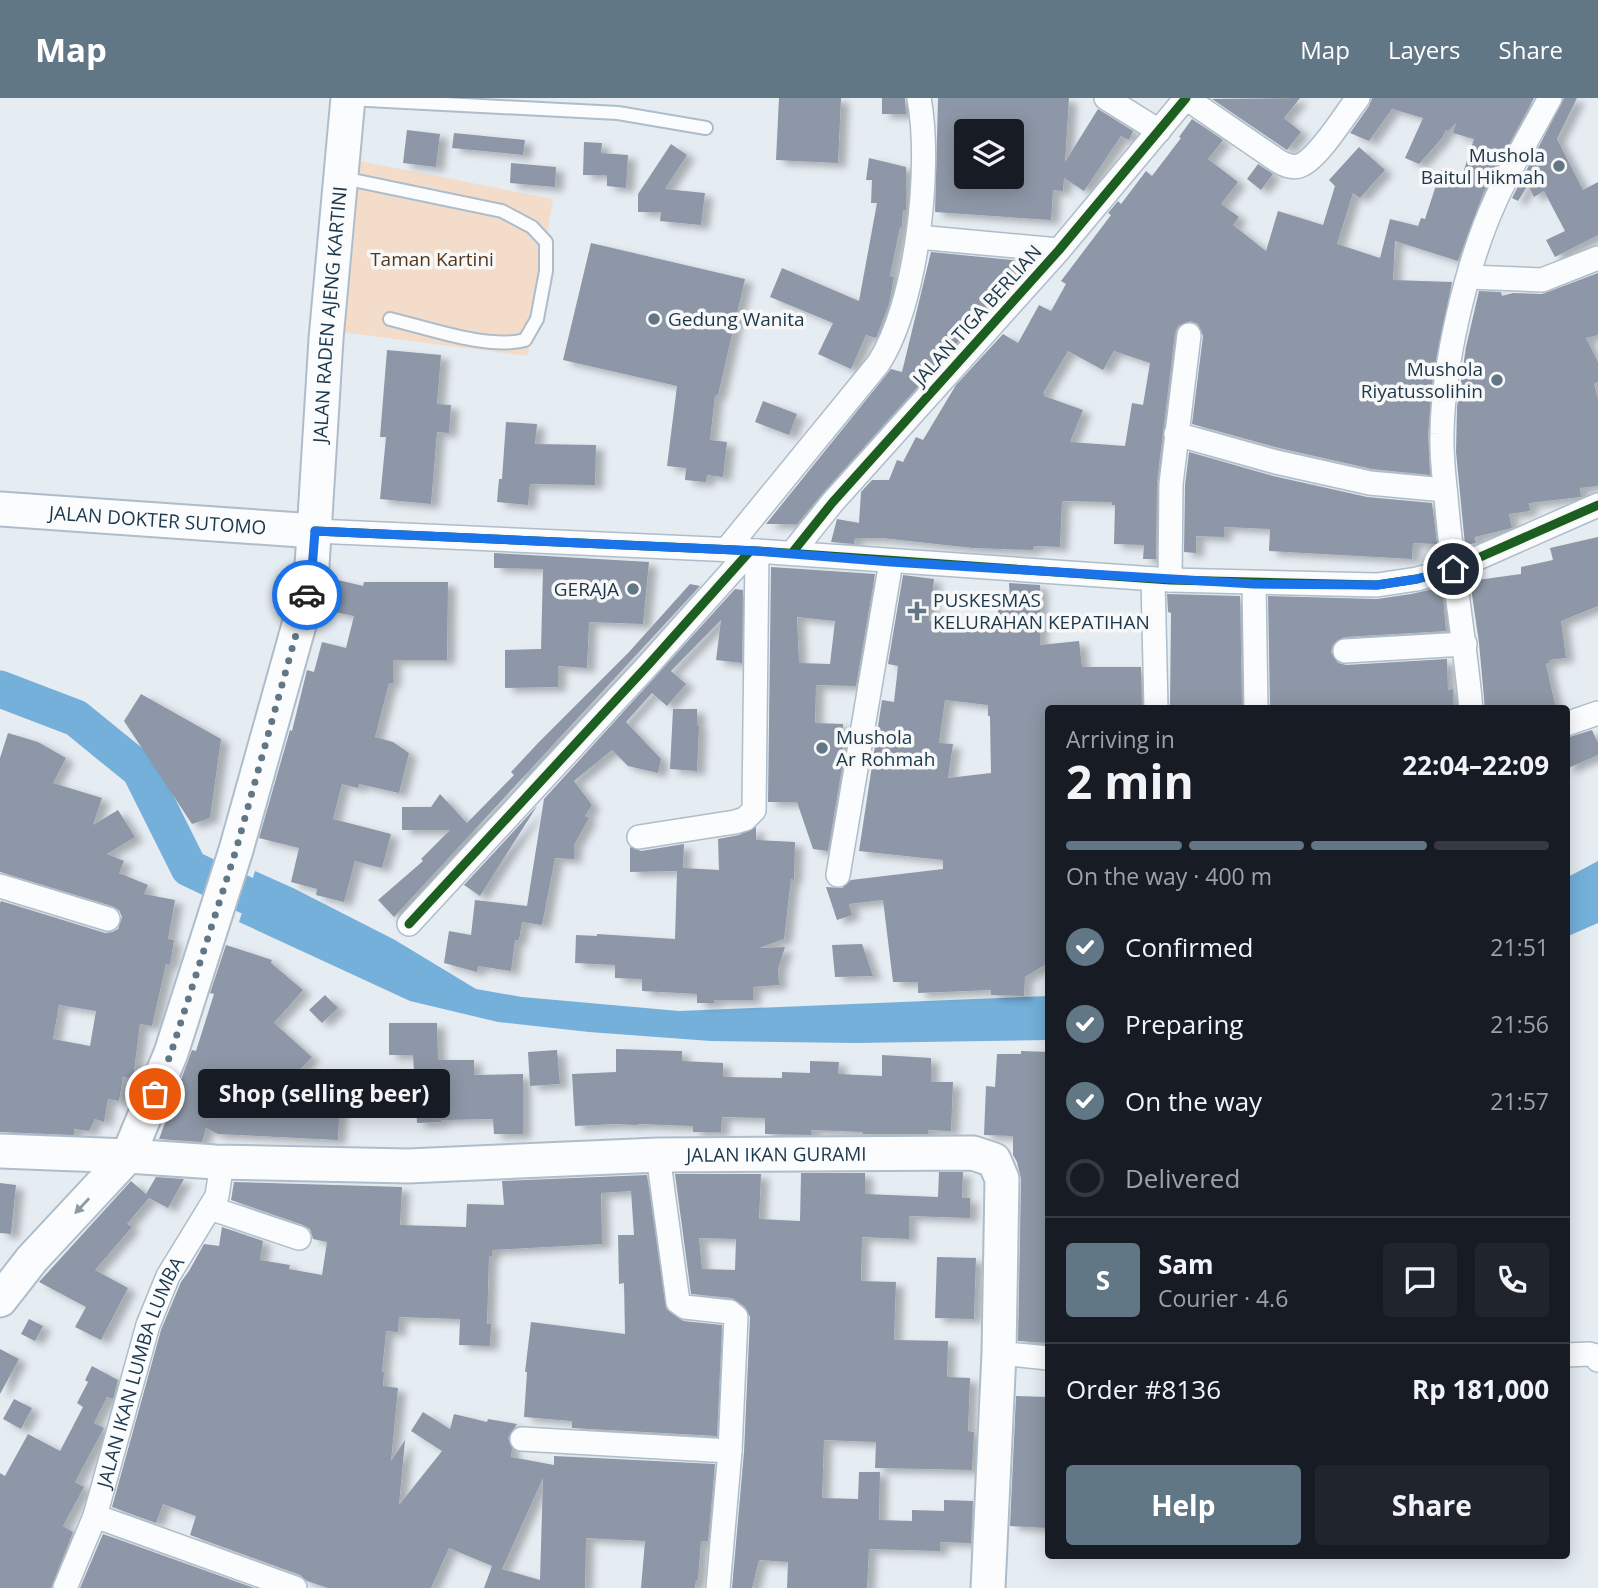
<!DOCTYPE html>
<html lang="en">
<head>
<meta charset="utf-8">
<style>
	:root { --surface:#171b24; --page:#20242c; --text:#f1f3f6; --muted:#9ea1a6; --line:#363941; --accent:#627786 }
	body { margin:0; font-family:"Open Sans",sans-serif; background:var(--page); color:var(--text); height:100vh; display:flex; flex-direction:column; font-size:26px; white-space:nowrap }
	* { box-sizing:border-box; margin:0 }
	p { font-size:23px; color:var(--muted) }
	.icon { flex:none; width:38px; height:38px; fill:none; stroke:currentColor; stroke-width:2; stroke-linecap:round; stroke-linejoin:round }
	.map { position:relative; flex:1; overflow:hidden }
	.side { position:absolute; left:1045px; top:607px; width:525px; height:854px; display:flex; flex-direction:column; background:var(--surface); border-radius:7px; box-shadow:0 4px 18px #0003 }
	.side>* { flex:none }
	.controls { position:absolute; left:954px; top:21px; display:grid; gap:14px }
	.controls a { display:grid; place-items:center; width:70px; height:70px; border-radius:7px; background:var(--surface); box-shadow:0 4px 18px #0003; font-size:35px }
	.pin { position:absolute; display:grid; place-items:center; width:60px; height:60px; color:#fff; margin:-30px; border:4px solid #fff; border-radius:50%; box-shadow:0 2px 7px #0007 }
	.courier { position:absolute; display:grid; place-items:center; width:70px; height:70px; margin:-35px; border:5px solid #1a73e8; border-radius:50%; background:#fff; color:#222; box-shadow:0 2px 9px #0007 }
	.bubble { position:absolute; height:49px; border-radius:7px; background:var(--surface); box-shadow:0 4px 18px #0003; font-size:23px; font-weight:700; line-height:49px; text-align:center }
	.headline em { font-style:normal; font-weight:700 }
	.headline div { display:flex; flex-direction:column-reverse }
	.headline { display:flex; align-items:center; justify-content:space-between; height:119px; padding:0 21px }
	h1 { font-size:46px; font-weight:700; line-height:52px }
	.bar { display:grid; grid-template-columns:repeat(4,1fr); gap:10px 7px; align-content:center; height:84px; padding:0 21px }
	.bar i { height:9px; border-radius:5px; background:var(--line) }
	.bar .active { background:var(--accent) }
	.bar p { grid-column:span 4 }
	.line { display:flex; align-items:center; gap:18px; padding:0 21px; border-top:2px solid var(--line) }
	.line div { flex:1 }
	.round { display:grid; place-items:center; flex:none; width:74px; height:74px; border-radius:7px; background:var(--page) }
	ol { padding:0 21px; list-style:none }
	li { display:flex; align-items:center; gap:21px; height:77px }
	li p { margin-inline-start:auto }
	li .icon { padding:7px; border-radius:50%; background:var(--accent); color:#fff; stroke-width:4 }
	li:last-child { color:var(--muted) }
	li i { width:38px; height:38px; border:4px solid var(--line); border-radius:50% }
	.cta { display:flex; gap:14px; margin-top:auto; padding:14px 21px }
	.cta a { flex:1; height:80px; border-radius:7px; background:var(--accent); color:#fff; font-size:28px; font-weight:700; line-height:80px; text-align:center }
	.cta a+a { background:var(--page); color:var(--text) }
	header { display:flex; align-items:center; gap:42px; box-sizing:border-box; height:98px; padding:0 35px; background:var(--accent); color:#fff }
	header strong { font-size:33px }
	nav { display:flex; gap:38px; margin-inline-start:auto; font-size:24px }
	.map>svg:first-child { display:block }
	.green { fill:#f3ddca }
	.water { fill:#74b0da }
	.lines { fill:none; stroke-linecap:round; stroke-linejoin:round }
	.river { stroke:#74b0da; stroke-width:37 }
	.building { fill:#8e97a7; fill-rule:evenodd; filter:url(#shadow) }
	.service-casing { stroke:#aebdc9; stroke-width:16 }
	.minor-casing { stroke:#aebdc9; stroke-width:26 }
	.secondary-casing { stroke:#aebdc9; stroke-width:37 }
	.service { stroke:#fbfcfd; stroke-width:12 }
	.minor { stroke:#fbfcfd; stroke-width:23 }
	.secondary { stroke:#fbfcfd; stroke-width:33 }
	.cycleway-casing { stroke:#f8f8f8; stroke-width:13 }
	.cycleway { stroke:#1b5e20; stroke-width:9 }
	.oneway { fill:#8c9aa4 }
	.done { stroke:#627786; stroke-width:7; stroke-dasharray:0 12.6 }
	.route { stroke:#1a73e8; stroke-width:9 }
	.poi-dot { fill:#627786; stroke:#f8f8f8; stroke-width:2.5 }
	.labels { text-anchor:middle; stroke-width:7; stroke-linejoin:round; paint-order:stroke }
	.poi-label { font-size:19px; fill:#1c384c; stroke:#f8f8f8; text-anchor:end }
	.park-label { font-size:19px; fill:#54361b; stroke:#f8f8f8 }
	.street-label { font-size:19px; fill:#1c384c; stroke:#f8f8f8 }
</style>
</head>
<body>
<header>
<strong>Map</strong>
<nav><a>Map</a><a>Layers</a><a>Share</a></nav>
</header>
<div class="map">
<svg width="1598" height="1490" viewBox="0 0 1598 1490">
	<defs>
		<filter id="shadow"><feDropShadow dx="8" dy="4.5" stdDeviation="3.5" flood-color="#0004"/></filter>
	</defs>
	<rect width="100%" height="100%" fill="#e5ecf2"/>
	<polygon class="green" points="355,62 553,101 528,258 340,234"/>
	<g class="water">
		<polygon points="1598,763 1598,825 1566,839 1566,780"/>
		<polygon points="255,773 293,790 395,842 476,891 522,899 679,913 1048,898 1048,942 856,945 711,943 589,934 498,924 410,903 239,824"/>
	</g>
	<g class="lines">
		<polyline class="river" points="0,591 76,620 140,672 189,770 292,819"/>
	</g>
	<g class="building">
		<polygon points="779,0 841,0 838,65 776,62"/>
		<polygon points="882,0 905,0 906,16 882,16"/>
		<path d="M938,0H1069L1065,64L1098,11L1133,33L1129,42L1121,38L1084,93L1064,80L1063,93L1053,92L1051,122L935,114ZM966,33H1012V79H966Z"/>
		<polygon points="1300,0 1284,20 1301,34 1287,52 1212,1"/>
		<path d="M1372,0H1534L1484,93L1458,163L1395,143L1393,182L1452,184L1433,276L1428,336L1430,377L1372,371L1279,350L1192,326L1203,238L1198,226L1190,223L1178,228L1175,235L1157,384L1156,461H1143L1144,447L1114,446L1115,407H1112V404L1062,403L1060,449L1034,448L1033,452L973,450L882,440H855L854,446L831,444L837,421L859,425L861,394L872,382H889L897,362L903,364L916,339L923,342L956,287L1003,236L1018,245L1039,207L1051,213L1066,186L1061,183L1111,117L1108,115L1118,103L1121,106L1146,73L1152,78L1181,40L1179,39L1192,21L1223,42L1208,61L1238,84L1221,106L1239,119L1233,127L1266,153L1278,113L1323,127L1335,88L1329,82L1359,49L1385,72L1360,100L1353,95L1337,146L1380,160L1390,121L1418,128L1421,120L1425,121L1441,72L1462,78L1474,41L1453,35L1456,25L1448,33L1446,32L1442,40L1419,66L1405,60L1423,20L1392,11L1369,43L1350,35L1369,8ZM1068,253L1103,272L1114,253L1150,265L1143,307L1132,305L1125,348L1070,344L1083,312L1044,298L1045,296L1043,295Z"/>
		<polygon points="1564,0 1577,0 1557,41 1583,92 1598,84 1598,137 1555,159 1546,142 1565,133 1544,93 1534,99 1528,87 1518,103 1512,100"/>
		<polygon points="407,32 440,36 436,69 403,65"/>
		<polygon points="454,35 525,42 523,57 452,50"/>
		<polygon points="584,44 602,45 601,55 628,57 626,90 607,88 607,77 583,77"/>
		<polygon points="671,46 687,57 665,91 705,95 701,127 660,123 661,114 638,114 638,96"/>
		<polygon points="869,60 906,69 906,112 903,112 902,129 900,129 890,178 894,179 889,206 876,240 866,237 851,271 818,256 833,225 770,199 782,170 859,203 877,105 871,105 872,82 866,82"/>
		<polygon points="511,65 556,69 555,89 510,85"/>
		<polygon points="1258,66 1273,76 1261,92 1247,81"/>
		<polygon points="591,145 745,181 718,297 715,297 710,342 727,344 723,379 707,377 706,384 685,382 686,370 667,368 677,288 563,262"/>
		<polygon points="931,154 1022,163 956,246 822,396 797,426 766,426 891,271 902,274"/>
		<polygon points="1598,175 1598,237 1586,240 1598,264 1598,284 1594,286 1598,301 1598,388 1580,390 1581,399 1529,405 1530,413 1509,416 1512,430 1475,439 1476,445 1465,447 1456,354 1457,309 1466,249 1479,193 1501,194 1502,198 1513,195 1542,196"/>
		<polygon points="387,252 441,257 437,306 451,307 449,335 437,334 431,406 380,401 386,339 380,339"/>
		<polygon points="763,303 797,316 789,337 755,324"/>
		<polygon points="506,324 537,326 535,346 596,347 595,387 530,386 528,407 497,404 499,381 502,381"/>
		<polygon points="1189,354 1273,378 1367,399 1432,405 1437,446 1413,445 1412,461 1269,453 1270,431 1224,429 1224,439 1196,438 1196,455 1184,454 1185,387"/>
		<polygon points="1598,439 1598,508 1561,523 1566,560 1549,562 1549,565 1546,566 1556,611 1485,611 1479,545 1470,483 1521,476 1521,469 1553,462 1550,450"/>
		<polygon points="494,455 649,464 643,526 589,524 587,570 558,568 558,589 505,590 505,552 541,551 543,471 494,470"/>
		<path d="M771,469L875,476L856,588L816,587L815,625L843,626L842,669L828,753L813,751L797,704H768ZM797,519L835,523L830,566L799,565Z"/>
		<path d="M903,477L934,481L929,523L941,524L940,532H993V521H998V503H1010L1009,485L1040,487V547L1079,543L1082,569H1141L1142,611H1048V865L1025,879L1024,898L991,897V892L918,895V884H893L883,802L849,806L852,817L837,822L826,789L842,790L851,782L943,771V762L859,753L882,602L894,604L898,568L888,566ZM945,602L988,607V618H990L991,675L948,680L953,646L939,645Z"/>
		<polygon points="338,482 363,488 364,484 448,484 447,562 393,562 393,585 389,585 375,639 393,644 409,655 399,695 359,686 358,690 342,686 333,721 391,736 382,770 355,763 344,804 316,797 317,791 291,784 299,750 259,740 290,632 292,633 307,572 314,574 322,544 346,550 354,518 330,513"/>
		<polygon points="690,486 700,488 394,819 378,802 423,763 421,761 450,732 402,732 402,709 431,709 440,696 467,725 514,677 511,674 539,644 629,554"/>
		<polygon points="1442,489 1446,533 1344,539 1333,546 1331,554 1338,565 1346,567 1447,561 1448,592 1453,591 1453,611 1270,611 1268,498 1377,501 1411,496"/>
		<polygon points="735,491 743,492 742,565 716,562 721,522 671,573 686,586 667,608 652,595 626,624 661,661 658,675 628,668 612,652 574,683 592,707 585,718 589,720 574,747 574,761 555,760 542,827 522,824 519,842 515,842 511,873 478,868 477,874 444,865 449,833 471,837 475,802 527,808 544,701"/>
		<polygon points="1167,496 1240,498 1242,611 1210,611 1210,608 1170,608 1171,515 1168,514"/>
		<polygon points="141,596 221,641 210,720 192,726 124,623"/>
		<polygon points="673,611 697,611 697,628 699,628 697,673 670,671"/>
		<polygon points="1592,632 1598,645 1598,657 1566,671 1566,640"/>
		<path d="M8,635L38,644L66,660L53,685L102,700L93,727L118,712L135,739L107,756L124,763L119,775L148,787L144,796L175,802L168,841L174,842L170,867L166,866L152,928L140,926L133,981L123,979L119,1003L108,1001L104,1024L95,1021L89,1033L74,1031V1037L0,1034V805L1,803L105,835L112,834L118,831L122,819L119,812L112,808L0,774V660ZM59,907L96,913L90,948L53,941Z"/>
		<polygon points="537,708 480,798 464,787"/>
		<polygon points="756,729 756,742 795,744 794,782 791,781 784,841 759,850 785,849 778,871 779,887 753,889 753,902 714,902 714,905 697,905 697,896 642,893 642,881 615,880 615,867 575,865 576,837 597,838 597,836 675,841 677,773 630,774 630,749 641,753 684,746 683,770 719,772 718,741 739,737"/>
		<polygon points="862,846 873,878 835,879 832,847"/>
		<polygon points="226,847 272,862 271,865 303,892 274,925 312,959 296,976 341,978 338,1042 218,1036 206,1030 202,1044 159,1041 192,952 196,953 214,896 210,895"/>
		<polygon points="325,897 338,910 322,925 309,912"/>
		<polygon points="389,925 437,925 438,962 474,962 474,977 523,976 523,1036 494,1036 493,1021 441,1022 441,1024 417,1025 413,957 389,957"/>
		<polygon points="616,951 682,953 682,963 723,965 723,979 782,980 782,974 810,975 810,963 839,964 838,976 882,978 882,957 931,960 931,984 953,984 951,1033 928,1032 928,1036 863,1036 863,1034 811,1032 811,1037 765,1036 765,1020 722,1019 721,1034 693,1034 693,1028 638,1026 638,1027 615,1026 575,1028 572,976 616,974"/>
		<polygon points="557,952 560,986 530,988 528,954"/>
		<polygon points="1021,953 1048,954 1046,1046 1048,1046 1048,1245 1018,1243 1021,1081 1017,1064 1013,1057 1013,1038 984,1037 986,988 995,989 997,956 1021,956"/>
		<path d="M939,1074H963L962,1100H970V1120L909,1118V1141L862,1139L861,1183L896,1184L894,1242L948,1243L947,1279L970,1280L968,1333L974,1334L972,1372L875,1370L876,1344L824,1342L822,1400L858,1401L859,1374H880L879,1422L912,1423V1412L944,1413V1402L973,1403L971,1445L940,1444V1453L869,1451L867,1490H787L788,1464L759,1462L752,1490H732L744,1354L750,1219L745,1209L732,1200L691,1196L675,1076H761L759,1121L800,1123L801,1075H865V1096L938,1099ZM699,1140L736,1141L735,1172L702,1171Z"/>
		<path d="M647,1077L666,1211L683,1223L722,1227L717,1338L572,1330V1323L524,1319L527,1274H525L531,1224L625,1236L624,1185L619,1186L618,1137H634L631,1093L601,1095L602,1146L492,1152V1158H489L487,1226H491L490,1248L459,1247L460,1221L399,1219L398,1234L386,1233L382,1274H384L383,1288L398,1290L391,1363L405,1342L399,1407L442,1353L411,1333L423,1314L450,1331L454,1316L487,1324L488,1321L517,1326L508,1340L512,1350L511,1359L554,1367V1358L715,1366L708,1443H701L698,1482H696L695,1490H641L645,1443L586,1440L585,1490H484L492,1468L449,1450L431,1490H328L307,1483L300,1477L190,1437L196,1418L163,1406L156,1425L112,1409L161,1232L181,1184L189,1173L204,1146L219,1148L222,1129L263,1143L260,1162L290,1167L289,1171L322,1177L327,1144L313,1141L310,1131L303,1127L231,1102L234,1084L402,1089L400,1127L466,1129L467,1106L504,1107L502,1083ZM543,1380L540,1482L502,1471Z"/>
		<polygon points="156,1079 184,1081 168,1110 149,1100 127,1126 132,1129 95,1172 128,1190 101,1242 75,1229 86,1209 39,1184 131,1083 146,1096"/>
		<polygon points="0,1085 16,1087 11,1136 0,1135"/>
		<polygon points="937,1159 976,1160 974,1221 935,1220"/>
		<polygon points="29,1221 43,1228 35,1243 21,1236"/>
		<polygon points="0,1251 19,1261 0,1296"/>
		<polygon points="92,1268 118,1282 113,1301 107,1299 94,1325 104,1330 75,1384 84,1389 63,1428 73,1434 51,1490 0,1490 0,1375 5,1378 28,1336 60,1353 83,1309 77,1305 88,1284 85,1282"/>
		<polygon points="1016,1298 1048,1299 1045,1388 1048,1389 1048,1430 1010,1428"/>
		<polygon points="14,1301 32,1310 21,1331 3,1321"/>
		<polygon points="103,1436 254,1490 80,1490"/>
	</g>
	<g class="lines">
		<g class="service-casing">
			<g id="service">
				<polyline points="348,1 618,15 706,30"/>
				<path d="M343,80L502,113L532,129L546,144V173L537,221L525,242C488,252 428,230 390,221"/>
			</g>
		</g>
		<g class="minor-casing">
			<g id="minor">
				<polyline points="1106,0 1159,33"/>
				<path d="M1186,0L1278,63C1285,67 1291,70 1299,68C1318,62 1345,16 1358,0"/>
				<polyline points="918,139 1059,152"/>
				<polyline points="1469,179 1542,182 1598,160"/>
				<polyline points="1176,336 1276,364 1370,385 1445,392"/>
				<polyline points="315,433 757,453 1170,482 1377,487 1417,481 1453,471 1598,407"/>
				<path d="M726,452L878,266C917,207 932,69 919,0"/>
				<polyline points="792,455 832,405 1059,152 1186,0"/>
				<polyline points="1153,481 1156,611"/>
				<polyline points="1170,482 1171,386 1189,237"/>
				<polyline points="1254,486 1256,611"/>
				<polyline points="1345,553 1465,546"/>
				<path d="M1471,611C1465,544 1453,477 1447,410C1445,386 1441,360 1442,336C1443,265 1467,163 1497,99C1513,65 1532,33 1550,0"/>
				<polyline points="1566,626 1598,615"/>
				<polyline points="639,739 735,724 745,721 754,712 757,453"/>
				<polyline points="838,777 891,464"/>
				<polyline points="0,788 108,821"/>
				<polyline points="409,826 650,565 750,453"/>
				<polyline points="658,1057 678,1204 685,1209 730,1214 736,1219 730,1353 718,1490"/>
				<polyline points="210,1110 299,1140"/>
				<polyline points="999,1255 1048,1260"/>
				<polyline points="1566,1257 1589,1256 1596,1258 1598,1262"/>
				<polyline points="522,1341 730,1353"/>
				<polyline points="95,1418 295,1490"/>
				<path id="s1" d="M65,1490L95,1418L148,1227L168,1178L217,1098L220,1078L215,1064"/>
			</g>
		</g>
		<g class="secondary-casing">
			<g id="secondary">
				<path id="s2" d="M0,411L315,433"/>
				<path id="s3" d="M0,1053L128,1058L215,1064L408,1068L658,1057L973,1055L994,1062L1002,1081L999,1255L988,1490"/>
				<path id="s4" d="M0,1202L32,1161L128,1058L171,955L236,752L311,484L326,241L348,0"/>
			</g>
		</g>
		<use href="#service" class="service"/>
		<use href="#minor" class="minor"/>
		<use href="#secondary" class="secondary"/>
		<g class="cycleway-casing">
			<g id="cycleway">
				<polyline points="315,433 757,453 1170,482 1377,487 1417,481 1453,471 1598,407"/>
				<polyline points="792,455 832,405 1059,152 1186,0"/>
				<polyline points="409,826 650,565 750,453"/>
			</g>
		</g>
		<use href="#cycleway" class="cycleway"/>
	</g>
	<defs><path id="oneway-solid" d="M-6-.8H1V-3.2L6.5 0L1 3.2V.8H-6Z" transform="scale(1.75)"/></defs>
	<use class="oneway" href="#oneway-solid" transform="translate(82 1108) rotate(133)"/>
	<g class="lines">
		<polyline class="done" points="155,996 171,955 236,752 307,497"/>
		<polyline class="route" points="307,497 311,484 315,433 757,453 891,464 1254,486 1377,487 1417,481 1453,471"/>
	</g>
	<g class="poi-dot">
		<circle cx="1559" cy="68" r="7"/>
		<circle cx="654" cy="221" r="7"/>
		<circle cx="1497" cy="282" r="7"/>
		<circle cx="633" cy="491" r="7"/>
		<path d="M913.5 502.5h7v7h7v7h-7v7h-7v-7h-7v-7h7z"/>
		<circle cx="822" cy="650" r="7"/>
	</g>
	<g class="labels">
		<g class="poi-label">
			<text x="1545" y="64">Mushola<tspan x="1545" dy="22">Baitul Hikmah</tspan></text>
			<text x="668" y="228" text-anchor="start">Gedung Wanita</text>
			<text x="1483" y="278">Mushola<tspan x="1483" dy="22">Riyatussolihin</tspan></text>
			<text x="619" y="498">GERAJA</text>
			<text x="933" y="509" text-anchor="start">PUSKESMAS<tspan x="933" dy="22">KELURAHAN KEPATIHAN</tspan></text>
			<text x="836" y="646" text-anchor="start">Mushola<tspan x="836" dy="22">Ar Rohmah</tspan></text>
		</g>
		<g class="park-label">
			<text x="432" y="168">Taman Kartini</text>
		</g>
		<g class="street-label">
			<text dy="7" stroke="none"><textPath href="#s4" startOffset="1064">JALAN RADEN AJENG KARTINI</textPath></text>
			<text transform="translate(977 217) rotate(-48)" y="7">JALAN TIGA BERLIAN</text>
			<text dy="7" stroke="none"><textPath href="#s2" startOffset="158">JALAN DOKTER SUTOMO</textPath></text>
			<text dy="7" stroke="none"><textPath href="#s3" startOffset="777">JALAN IKAN GURAMI</textPath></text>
			<text dy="7" stroke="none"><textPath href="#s1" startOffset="229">JALAN IKAN LUMBA LUMBA</textPath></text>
		</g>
	</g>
</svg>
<div class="controls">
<a><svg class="icon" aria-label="layers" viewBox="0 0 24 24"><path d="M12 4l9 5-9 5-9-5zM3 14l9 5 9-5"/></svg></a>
</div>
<div class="pin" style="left:155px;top:996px;background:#ea580c"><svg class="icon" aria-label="bag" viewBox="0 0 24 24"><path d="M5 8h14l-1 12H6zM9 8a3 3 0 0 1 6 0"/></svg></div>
<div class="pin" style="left:1453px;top:471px;background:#1f2937"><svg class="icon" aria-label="home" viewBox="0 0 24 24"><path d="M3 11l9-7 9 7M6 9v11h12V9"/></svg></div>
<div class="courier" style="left:307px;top:497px"><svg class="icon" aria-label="car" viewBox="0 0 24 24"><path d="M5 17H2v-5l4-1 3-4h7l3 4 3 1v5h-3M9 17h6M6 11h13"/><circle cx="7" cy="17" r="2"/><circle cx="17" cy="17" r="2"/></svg></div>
<div class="bubble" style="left:198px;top:971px;width:252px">Shop (selling beer)</div>
<section class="side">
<div class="headline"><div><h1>2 min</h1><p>Arriving in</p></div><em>22:04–22:09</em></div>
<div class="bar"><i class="active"></i><i class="active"></i><i class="active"></i><i></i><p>On the way · 400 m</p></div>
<ol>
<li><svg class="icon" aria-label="check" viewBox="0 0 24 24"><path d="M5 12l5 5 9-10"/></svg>Confirmed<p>21:51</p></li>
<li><svg class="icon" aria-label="check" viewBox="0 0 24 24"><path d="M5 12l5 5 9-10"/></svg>Preparing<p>21:56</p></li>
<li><svg class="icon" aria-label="check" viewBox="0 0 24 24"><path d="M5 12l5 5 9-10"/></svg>On the way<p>21:57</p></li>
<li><i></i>Delivered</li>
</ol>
<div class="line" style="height:126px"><b class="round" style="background:var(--accent);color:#fff">S</b><div><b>Sam</b><p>Courier · 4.6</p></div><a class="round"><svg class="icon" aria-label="chat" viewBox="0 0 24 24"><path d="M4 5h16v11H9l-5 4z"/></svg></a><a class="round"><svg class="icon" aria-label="phone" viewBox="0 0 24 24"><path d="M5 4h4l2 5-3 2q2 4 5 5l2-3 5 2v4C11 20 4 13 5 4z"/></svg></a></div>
<div class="line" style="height:91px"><div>Order #8136</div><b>Rp 181,000</b></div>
<div class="cta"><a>Help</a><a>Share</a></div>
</section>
</div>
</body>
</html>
